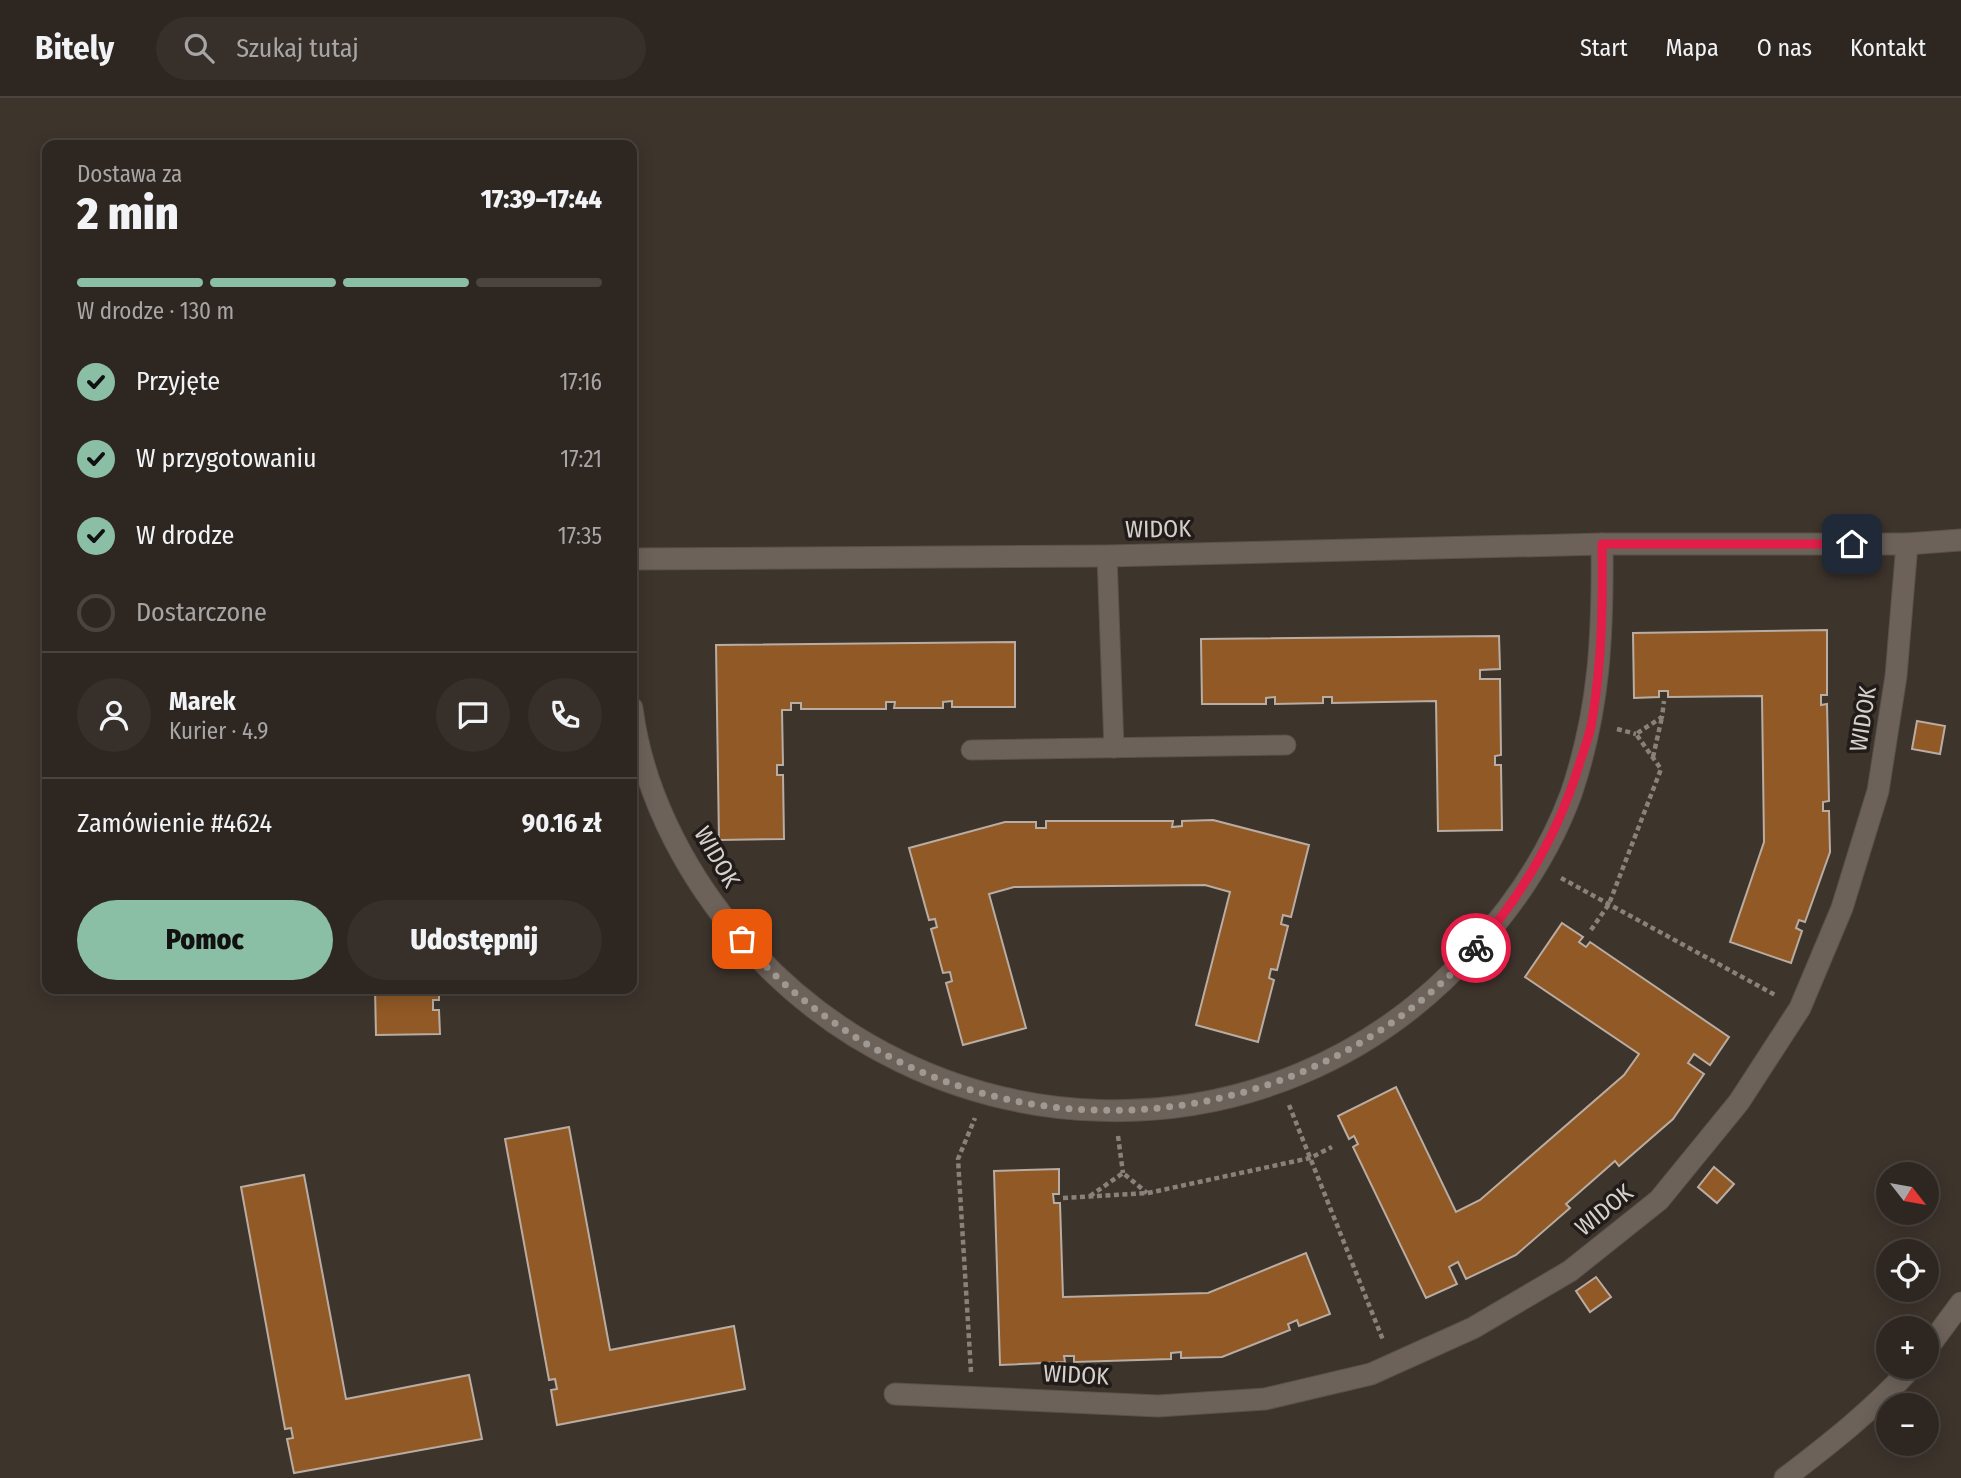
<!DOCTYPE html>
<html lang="pl">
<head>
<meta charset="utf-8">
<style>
	:root { --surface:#2e2721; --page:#362f2a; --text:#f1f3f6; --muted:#a7a5a5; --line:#49443f; --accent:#8abfa5 }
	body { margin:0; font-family:"Fira Sans Condensed",sans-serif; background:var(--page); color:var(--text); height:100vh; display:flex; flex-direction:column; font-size:26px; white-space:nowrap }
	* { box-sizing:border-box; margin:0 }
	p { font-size:23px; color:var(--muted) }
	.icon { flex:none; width:38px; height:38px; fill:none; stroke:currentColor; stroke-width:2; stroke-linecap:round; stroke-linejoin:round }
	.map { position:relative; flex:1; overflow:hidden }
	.side { position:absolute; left:42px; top:42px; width:595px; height:854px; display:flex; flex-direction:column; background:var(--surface); border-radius:14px; box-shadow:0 4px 18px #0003,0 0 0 2px var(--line) }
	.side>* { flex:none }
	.needle { width:46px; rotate:121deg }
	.buttons { position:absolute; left:1876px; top:1064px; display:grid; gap:14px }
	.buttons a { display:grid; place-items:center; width:63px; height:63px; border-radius:50%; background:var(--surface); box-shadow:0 4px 18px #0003,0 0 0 2px var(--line); font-size:35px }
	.pin { position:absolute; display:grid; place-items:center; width:60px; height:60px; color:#fff; margin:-30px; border-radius:14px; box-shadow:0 4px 10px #0006 }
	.courier { position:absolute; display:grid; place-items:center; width:70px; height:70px; margin:-35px; border:5px solid #e11d48; border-radius:50%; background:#fff; color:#222; box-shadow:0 2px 9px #0007 }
	.overview em { font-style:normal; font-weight:800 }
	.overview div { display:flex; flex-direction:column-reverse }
	.overview { display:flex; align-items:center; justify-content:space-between; height:119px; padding:0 35px }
	h1 { font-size:46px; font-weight:800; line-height:52px }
	.bar { display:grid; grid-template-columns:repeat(4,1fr); gap:10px 7px; align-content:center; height:84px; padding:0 35px }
	.bar i { height:9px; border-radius:5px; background:var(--line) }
	.bar .current { background:var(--accent) }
	.bar p { grid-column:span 4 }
	.line { display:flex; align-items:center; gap:18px; padding:0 35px; border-top:2px solid var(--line) }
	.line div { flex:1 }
	.round { display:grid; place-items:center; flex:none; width:74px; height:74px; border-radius:37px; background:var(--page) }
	ol { padding:0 35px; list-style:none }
	li { display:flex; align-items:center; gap:21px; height:77px }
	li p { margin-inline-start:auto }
	li .icon { padding:7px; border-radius:50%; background:var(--accent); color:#111; stroke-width:4 }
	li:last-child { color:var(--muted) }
	li i { width:38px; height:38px; border:4px solid var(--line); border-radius:50% }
	.action { display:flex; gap:14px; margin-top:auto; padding:14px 35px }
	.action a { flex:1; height:80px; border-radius:42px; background:var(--accent); color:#111; font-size:28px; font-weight:800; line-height:80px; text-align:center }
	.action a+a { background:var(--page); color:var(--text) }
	header { display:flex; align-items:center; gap:42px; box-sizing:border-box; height:98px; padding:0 35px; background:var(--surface); border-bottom:2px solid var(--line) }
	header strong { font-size:33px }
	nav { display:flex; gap:38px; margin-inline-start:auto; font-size:24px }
	.search { width:490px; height:63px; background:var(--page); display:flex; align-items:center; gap:18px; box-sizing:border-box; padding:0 24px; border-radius:38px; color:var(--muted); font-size:26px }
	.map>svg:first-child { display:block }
	.building { fill:#905925; stroke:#b9ada3; stroke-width:2 }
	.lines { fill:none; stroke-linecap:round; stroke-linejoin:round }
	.lane-casing { stroke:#59514b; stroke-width:21 }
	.street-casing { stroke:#59514b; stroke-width:23 }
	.path { stroke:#89827b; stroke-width:4.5; stroke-dasharray:5 3.5; stroke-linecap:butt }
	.lane { stroke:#6d6259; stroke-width:19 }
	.street { stroke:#6d6259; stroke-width:21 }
	.done { stroke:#a09993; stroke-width:7; stroke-dasharray:0 12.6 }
	.route { stroke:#e11d48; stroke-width:9 }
	.labels { text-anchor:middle; stroke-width:7; stroke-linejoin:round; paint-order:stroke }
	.street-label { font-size:24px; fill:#d6d0cb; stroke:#211c19 }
</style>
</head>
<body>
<header>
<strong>Bitely</strong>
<div class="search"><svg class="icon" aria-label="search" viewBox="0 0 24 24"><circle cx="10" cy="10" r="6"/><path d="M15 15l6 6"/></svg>Szukaj tutaj</div>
<nav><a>Start</a><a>Mapa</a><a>O nas</a><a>Kontakt</a></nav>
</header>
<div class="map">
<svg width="1961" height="1380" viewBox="0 0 1961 1380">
	<rect width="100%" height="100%" fill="#3d342c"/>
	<g class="building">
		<polygon points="1827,532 1827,597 1821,597 1821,607 1827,606 1829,703 1823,704 1823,713 1829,713 1830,754 1805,824 1799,822 1796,830 1802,833 1791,865 1730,844 1764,744 1762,598 1668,599 1668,593 1659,593 1659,599 1634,600 1633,535"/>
		<polygon points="1499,538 1500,571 1480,572 1480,581 1500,581 1501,657 1495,658 1495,667 1501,667 1502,732 1438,733 1436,603 1332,605 1332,599 1323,599 1323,605 1275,606 1275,599 1266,600 1266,606 1202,606 1201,541"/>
		<polygon points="1015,544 1015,609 952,609 952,603 943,604 943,610 894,610 895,604 886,604 886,611 801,611 801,605 791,605 791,612 782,612 783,667 777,667 777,677 783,677 784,741 719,742 716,547"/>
		<polygon points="1917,623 1945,628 1940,656 1912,651"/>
		<polygon points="1213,722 1309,747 1291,819 1283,817 1281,826 1288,828 1277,872 1271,871 1269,880 1274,882 1258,944 1196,927 1230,794 1205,787 1014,789 989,796 1026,930 963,947 946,885 952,883 950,874 943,875 931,831 937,829 935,821 929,822 909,750 1005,724 1036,724 1036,730 1046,730 1046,723 1173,723 1172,729 1182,728 1182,723"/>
		<polygon points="1562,825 1583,839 1579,844 1586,849 1590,844 1729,939 1710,967 1694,956 1688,965 1704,976 1673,1021 1619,1068 1615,1063 1566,1106 1570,1110 1516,1157 1466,1181 1458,1164 1449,1169 1457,1186 1426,1200 1353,1049 1358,1046 1354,1038 1349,1041 1338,1018 1396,989 1456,1114 1480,1102 1624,977 1639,956 1525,879"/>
		<polygon points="375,891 439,891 439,902 433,902 433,912 439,912 440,936 376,937"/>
		<polygon points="569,1029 610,1252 734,1228 745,1291 557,1327 551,1292 557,1291 555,1281 549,1282 505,1041"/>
		<polygon points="1714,1069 1734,1086 1717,1105 1698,1089"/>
		<polygon points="1059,1071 1059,1096 1053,1096 1054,1105 1060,1105 1063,1199 1208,1195 1306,1155 1330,1216 1299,1228 1297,1222 1288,1226 1290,1232 1222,1259 1181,1260 1181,1254 1171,1255 1171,1261 1074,1264 1074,1258 1064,1258 1065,1264 1000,1267 994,1073"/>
		<polygon points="304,1077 346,1301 469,1277 482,1341 294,1375 287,1341 293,1340 291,1330 285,1331 241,1089"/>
		<polygon points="1596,1179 1611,1199 1590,1214 1576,1193"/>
	</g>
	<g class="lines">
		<g class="lane-casing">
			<g id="lane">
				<polyline points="1107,458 1114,650"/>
				<polyline points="971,652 1286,647"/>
			</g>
		</g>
		<g class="street-casing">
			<g id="street">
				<polyline points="632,461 1107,458 1602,446 1907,446 1961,442"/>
				<path d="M632,610C642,690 682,769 733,831C922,1062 1274,1077 1474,851C1515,806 1550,753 1571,696C1600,611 1603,535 1602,446"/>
				<polyline points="1927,1251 1961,1205"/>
				<polyline points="895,1296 1158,1308 1265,1301 1371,1276 1473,1230 1570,1173 1659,1102 1739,1004 1800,910 1842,810 1878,693 1896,578 1907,446"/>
				<path d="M1785,1380C1831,1345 1874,1311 1912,1269"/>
			</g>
		</g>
		<g class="path">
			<polyline points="1617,631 1636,636"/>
			<polyline points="1653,659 1662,619"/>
			<polyline points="1561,780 1777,898"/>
			<polyline points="1591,832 1609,806 1661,671 1636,636 1662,619 1664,603"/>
			<polyline points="1289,1007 1383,1242"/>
			<polyline points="1118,1038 1123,1075"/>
			<polyline points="1090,1098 1123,1075 1147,1095"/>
			<polyline points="1063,1100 1148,1095 1310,1060 1332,1049"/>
			<polyline points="971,1274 958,1061 975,1020"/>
		</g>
		<use href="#lane" class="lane"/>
		<use href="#street" class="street"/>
	</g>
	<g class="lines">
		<path class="done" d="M742,841C768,874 801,902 836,926C1035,1067 1315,1031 1476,850"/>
		<path class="route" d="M1476,850C1524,795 1559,734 1580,664C1584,651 1590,637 1592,623C1602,564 1603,506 1602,446H1852"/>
	</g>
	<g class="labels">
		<g class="street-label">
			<text transform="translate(1158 431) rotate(-1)" y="8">WIDOK</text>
			<text transform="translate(1863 621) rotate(-81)" y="8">WIDOK</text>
			<text transform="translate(717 759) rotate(60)" y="8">WIDOK</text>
			<text transform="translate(1604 1112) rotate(-39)" y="8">WIDOK</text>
			<text transform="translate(1076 1277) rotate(3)" y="8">WIDOK</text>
		</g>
	</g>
</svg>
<div class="buttons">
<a><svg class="needle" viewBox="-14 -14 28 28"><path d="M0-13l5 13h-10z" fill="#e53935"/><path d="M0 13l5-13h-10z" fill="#a7a5a5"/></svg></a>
<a><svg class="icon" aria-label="locate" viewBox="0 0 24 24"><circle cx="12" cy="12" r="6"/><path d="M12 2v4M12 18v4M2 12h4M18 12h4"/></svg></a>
<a>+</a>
<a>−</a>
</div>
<div class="pin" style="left:742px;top:841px;background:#ea580c"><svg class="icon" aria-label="bag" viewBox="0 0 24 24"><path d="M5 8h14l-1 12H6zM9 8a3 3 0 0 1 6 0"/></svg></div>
<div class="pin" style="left:1852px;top:446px;background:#1f2937"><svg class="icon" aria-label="home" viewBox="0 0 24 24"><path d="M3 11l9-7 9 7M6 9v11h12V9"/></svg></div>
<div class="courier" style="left:1476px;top:850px"><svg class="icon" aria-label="bike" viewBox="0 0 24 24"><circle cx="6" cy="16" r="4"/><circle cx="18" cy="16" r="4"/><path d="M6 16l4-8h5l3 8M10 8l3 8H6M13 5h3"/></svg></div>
<section class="side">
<div class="overview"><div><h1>2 min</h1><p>Dostawa za</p></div><em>17:39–17:44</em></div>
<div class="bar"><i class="current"></i><i class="current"></i><i class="current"></i><i></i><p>W drodze · 130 m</p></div>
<ol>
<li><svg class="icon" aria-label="check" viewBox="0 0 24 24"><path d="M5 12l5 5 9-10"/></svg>Przyjęte<p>17:16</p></li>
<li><svg class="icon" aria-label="check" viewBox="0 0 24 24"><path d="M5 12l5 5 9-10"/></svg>W przygotowaniu<p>17:21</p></li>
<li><svg class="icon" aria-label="check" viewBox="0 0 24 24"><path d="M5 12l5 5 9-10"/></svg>W drodze<p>17:35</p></li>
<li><i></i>Dostarczone</li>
</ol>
<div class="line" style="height:126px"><a class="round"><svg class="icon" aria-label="person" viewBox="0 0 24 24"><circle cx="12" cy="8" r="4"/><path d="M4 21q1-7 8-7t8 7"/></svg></a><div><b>Marek</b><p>Kurier · 4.9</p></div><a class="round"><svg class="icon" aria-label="chat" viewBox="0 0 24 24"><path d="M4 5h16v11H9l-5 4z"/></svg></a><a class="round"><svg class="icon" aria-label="phone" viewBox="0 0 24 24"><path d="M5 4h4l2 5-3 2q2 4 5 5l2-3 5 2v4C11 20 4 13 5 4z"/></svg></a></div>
<div class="line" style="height:91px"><div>Zamówienie #4624</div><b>90.16 zł</b></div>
<div class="action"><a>Pomoc</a><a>Udostępnij</a></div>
</section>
</div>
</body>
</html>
